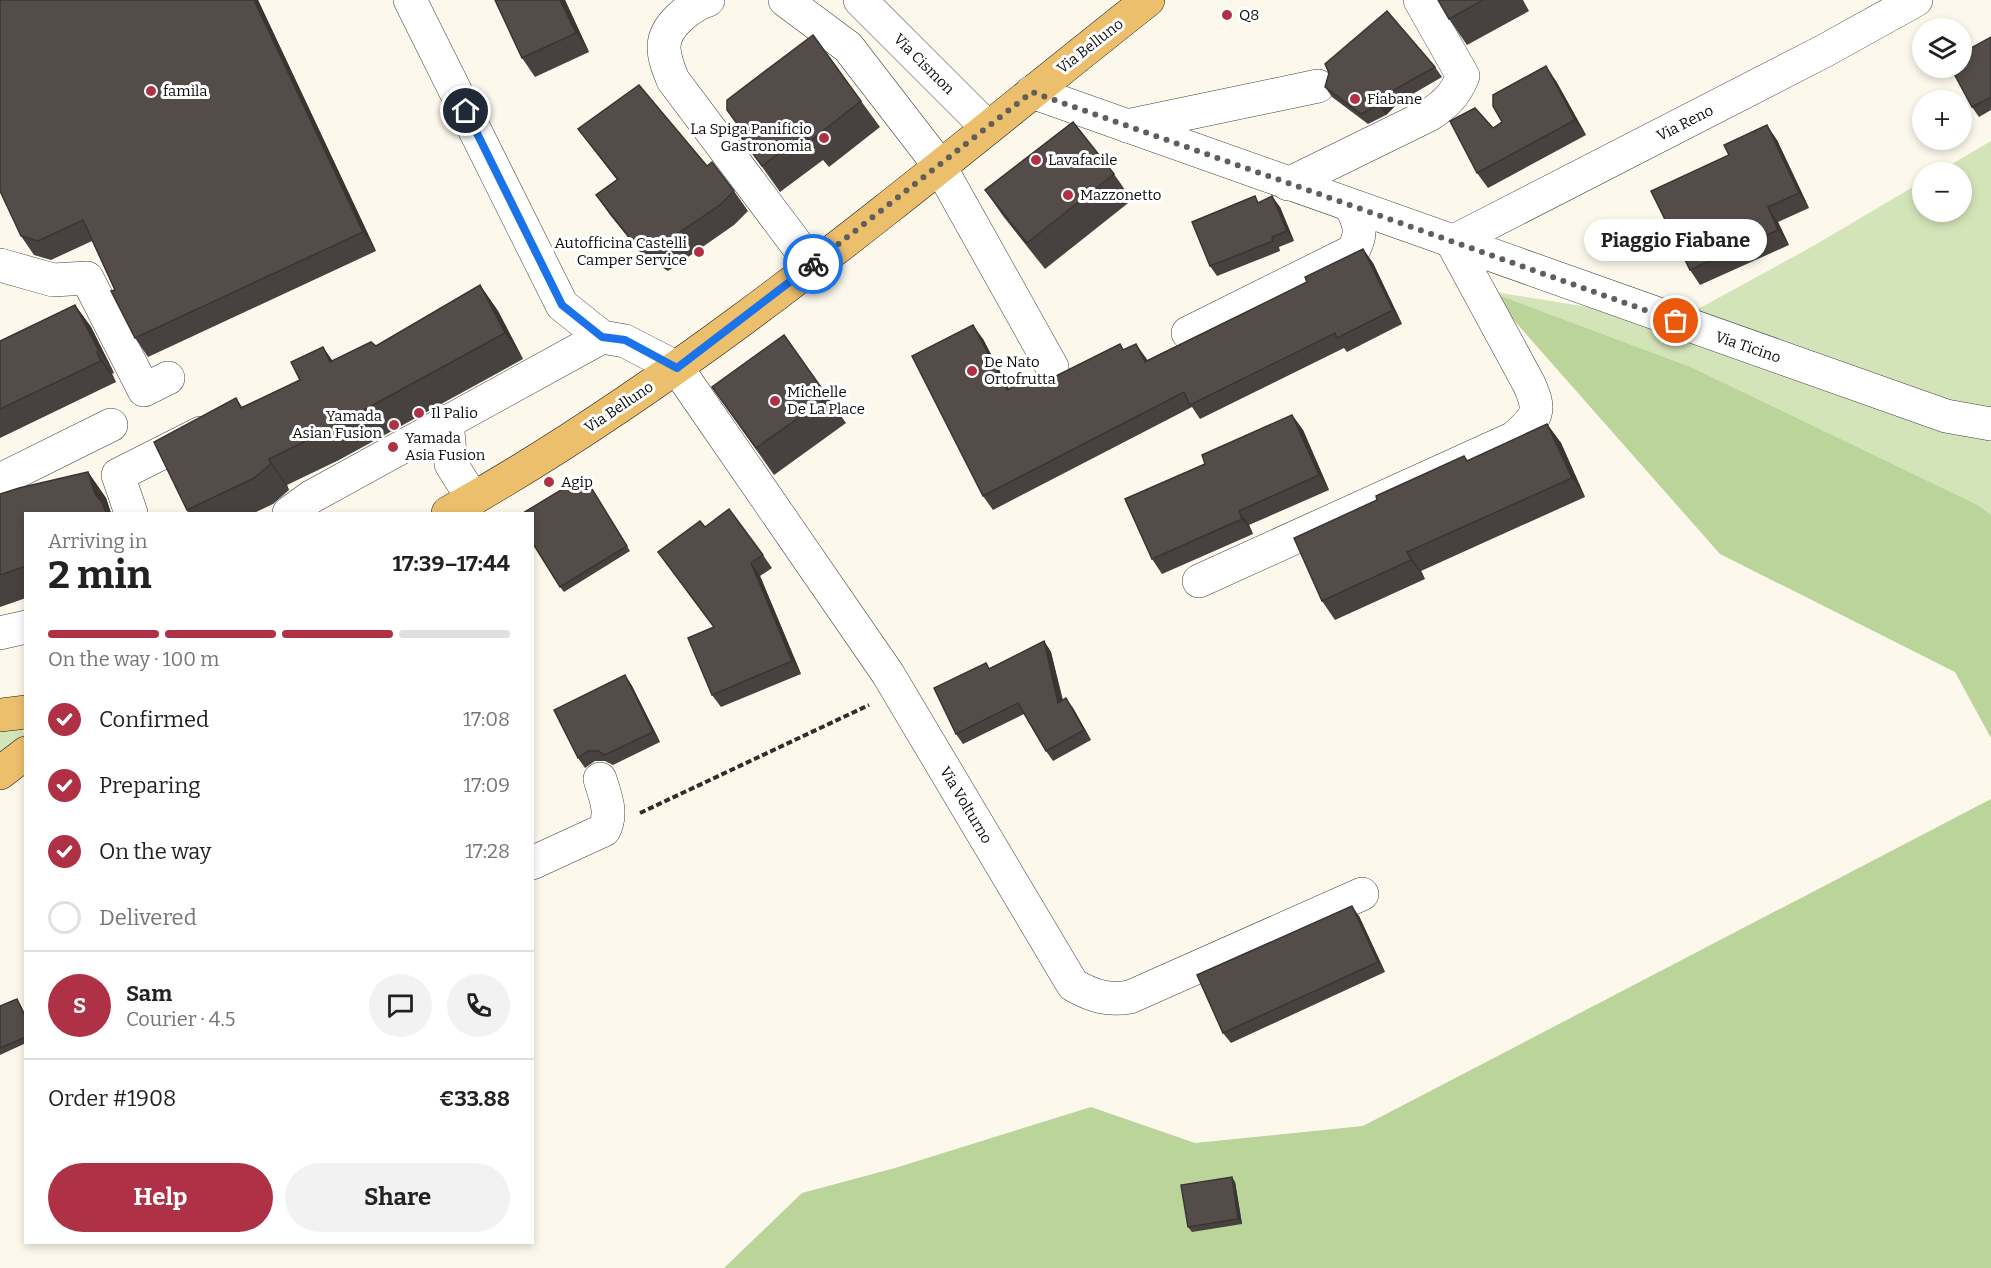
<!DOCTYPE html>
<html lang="en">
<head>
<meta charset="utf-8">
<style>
	:root { --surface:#fff; --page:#f2f2f2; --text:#222; --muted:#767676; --line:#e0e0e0; --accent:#af3145 }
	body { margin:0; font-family:Bitter,serif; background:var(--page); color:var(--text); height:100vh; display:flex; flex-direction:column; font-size:22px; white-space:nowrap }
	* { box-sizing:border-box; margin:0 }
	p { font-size:20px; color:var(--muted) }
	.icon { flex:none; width:33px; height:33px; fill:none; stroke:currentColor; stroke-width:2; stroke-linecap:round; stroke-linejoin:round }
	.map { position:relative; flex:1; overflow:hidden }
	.side { position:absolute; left:24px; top:512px; width:510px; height:732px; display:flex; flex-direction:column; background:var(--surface); border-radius:0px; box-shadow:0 3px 9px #0003 }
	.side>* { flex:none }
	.controls { position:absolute; left:1912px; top:18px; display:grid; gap:12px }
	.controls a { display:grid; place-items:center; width:60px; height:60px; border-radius:50%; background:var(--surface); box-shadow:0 3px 9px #0003; font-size:30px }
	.pin { position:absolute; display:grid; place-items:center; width:51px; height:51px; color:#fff; margin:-26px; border:3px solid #fff; border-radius:50%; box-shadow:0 2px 6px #0007 }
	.courier { position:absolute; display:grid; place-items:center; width:60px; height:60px; margin:-30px; border:4px solid #1a73e8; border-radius:50%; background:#fff; color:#222; box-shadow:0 2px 8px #0007 }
	.bubble { position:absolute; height:42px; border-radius:21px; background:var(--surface); box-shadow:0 3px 9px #0003; font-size:20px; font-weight:700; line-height:42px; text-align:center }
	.summary em { font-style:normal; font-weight:700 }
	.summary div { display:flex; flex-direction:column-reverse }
	.summary { display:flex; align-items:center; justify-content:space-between; height:102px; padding:0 24px }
	h1 { font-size:39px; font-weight:700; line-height:45px }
	.bar { display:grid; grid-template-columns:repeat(4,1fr); gap:9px 6px; align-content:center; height:72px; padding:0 24px }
	.bar i { height:8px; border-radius:4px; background:var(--line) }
	.bar .active { background:var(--accent) }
	.bar p { grid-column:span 4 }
	.line { display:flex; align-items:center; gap:15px; padding:0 24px; border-top:2px solid var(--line) }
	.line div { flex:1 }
	.round { display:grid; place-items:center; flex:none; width:63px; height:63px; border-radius:32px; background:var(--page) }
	ol { padding:0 24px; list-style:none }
	li { display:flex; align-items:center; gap:18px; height:66px }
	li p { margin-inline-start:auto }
	li .icon { padding:6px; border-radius:50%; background:var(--accent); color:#fff; stroke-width:4 }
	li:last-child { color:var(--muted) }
	li i { width:33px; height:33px; border:3px solid var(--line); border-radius:50% }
	.primary-button { display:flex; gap:12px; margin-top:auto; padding:12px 24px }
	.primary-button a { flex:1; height:69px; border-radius:36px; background:var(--accent); color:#fff; font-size:24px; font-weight:700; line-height:69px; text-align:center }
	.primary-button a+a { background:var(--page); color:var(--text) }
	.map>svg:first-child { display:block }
	.green { fill:#d4e4b9 }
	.forest { fill:#bad49a }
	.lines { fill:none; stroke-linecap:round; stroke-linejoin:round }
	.minor-casing { stroke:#3f3f3f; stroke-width:34 }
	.major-casing { stroke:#1d1d1d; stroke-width:34 }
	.path { stroke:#2e2e2e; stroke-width:4; stroke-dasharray:6 3; stroke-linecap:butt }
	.minor { stroke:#fff; stroke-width:33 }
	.major { stroke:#ecbf6d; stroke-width:33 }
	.wall { fill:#47413f }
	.shaded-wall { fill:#3a3533 }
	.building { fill:#534c49; stroke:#3a3533; stroke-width:1.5 }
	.done { stroke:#605f5a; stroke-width:6; stroke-dasharray:0 10.8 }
	.route { stroke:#1a73e8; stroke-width:8 }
	.poi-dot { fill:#af3145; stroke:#fff; stroke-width:2 }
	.labels { text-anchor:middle; stroke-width:6; stroke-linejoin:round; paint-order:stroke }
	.poi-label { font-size:15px; fill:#0c0c0c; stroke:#fff; text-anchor:start }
	.street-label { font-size:15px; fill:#0c0c0c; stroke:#fff }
</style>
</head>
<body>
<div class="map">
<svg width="1991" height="1268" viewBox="0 0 1991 1268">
	<rect width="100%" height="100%" fill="#fdf8ec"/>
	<g class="green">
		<polygon points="1991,141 1991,515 1978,505 1691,367 1488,291 1676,321 1815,245 1923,181 1923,212 1962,212 1962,172 1938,172"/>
		<polygon points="17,718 25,736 0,755 0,723"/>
	</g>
	<g class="forest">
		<polygon points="1488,291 1691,367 1978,505 1991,515 1991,738 1955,672 1720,554"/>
		<polygon points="1991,799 1991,1268 724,1268 802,1193 895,1168 1091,1107 1195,1143 1363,1126"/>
	</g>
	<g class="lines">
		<g class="minor-casing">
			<g id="minor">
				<path d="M410,0L562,305L602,337L625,341L677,368L888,674L1073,985C1093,996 1108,1001 1130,997L1362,894"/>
				<path d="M708,0C690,6 664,26 664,47C664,59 669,70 673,80L812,265"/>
				<polyline points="785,0 848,47 939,165 1052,367"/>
				<polyline points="860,0 988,128"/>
				<polyline points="1032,92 1946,416 1991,424"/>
				<polyline points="1127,126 1318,86"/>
				<path d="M1288,184L1429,115C1446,104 1455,95 1463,76L1420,0"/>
				<polyline points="0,265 53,280 87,278 144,390 168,378"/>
				<path d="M1188,333L1353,251C1363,233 1360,223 1350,205"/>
				<polyline points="447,421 451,464 473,499"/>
				<polyline points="0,480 111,425"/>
				<polyline points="131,513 118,475 201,433"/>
				<polyline points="289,513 311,497 602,337"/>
				<path d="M1199,581L1514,438C1537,417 1542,413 1529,384L1452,242L1824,51L1916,0"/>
				<polyline points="0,633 26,627"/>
				<path d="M532,863L604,830C613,813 605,796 600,779"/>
			</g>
		</g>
		<g class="major-casing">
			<g id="major">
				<path d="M448,513C699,372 923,178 1148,0"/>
				<polyline points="0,715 26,712"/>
				<polyline points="0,773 26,753"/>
			</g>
		</g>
		<polyline class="path" points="640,813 869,705"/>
		<use href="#minor" class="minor"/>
		<use href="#major" class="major"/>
	</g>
	<g class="wall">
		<polygon points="258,0 376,251 148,357 135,338 115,290 92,241 51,260 34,255 21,236"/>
		<polygon points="495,0 565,0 589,52 535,77 522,58"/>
		<polygon points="1438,0 1523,0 1529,11 1467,45 1449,19"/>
		<polygon points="1991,37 1991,110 1979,117 1972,107"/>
		<polygon points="1435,67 1442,77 1399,102 1386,115 1368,124 1332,97 1325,87"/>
		<polygon points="1556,81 1586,135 1488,188 1477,173 1493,128"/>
		<polygon points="861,101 880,127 829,167 823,160 780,192 740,136"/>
		<polygon points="578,129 707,166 734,191 748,211 734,225 668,271 644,257 610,215 596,195 617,180 593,149"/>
		<polygon points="1777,140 1809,208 1778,222 1789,245 1700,285 1690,270"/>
		<polygon points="1114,174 1132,200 1045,269 1003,216 985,190"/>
		<polygon points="1259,202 1280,207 1294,241 1279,247 1280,251 1217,276 1210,266"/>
		<polygon points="1363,249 1373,263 1402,324 1347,352 1344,348 1200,419 1192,407 993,510 983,496 983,339 1009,389 1045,382 1120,344 1124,350 1146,358 1147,360 1307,282"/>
		<polygon points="480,285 498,311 523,359 339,460 287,485 289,490 273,504 254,513 188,513 187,510 236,398 242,407 300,380 323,347 332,361 376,346"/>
		<polygon points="75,305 91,327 114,373 112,374 116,382 0,438 0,341"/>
		<polygon points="784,335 846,423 774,475 712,387"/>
		<polygon points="1292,415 1303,430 1329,490 1249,525 1253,534 1162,574 1152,559 1205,464"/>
		<polygon points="1547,424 1561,443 1585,497 1421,571 1425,579 1335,620 1322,601 1467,461"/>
		<polygon points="88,472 106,498 111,513 26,513 26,598 0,607 0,494"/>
		<polygon points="584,476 630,551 564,592 560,587"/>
		<polygon points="705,527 763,555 772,568 760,576 801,674 721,707 712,695 714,628"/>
		<polygon points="1044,641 1051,652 1063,700 1073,708 1091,740 1053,761 1046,751 1024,714 963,744 956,734 990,668"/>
		<polygon points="625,675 632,686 660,742 613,765 605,761 595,761 585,768 578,758"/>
		<polygon points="1359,916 1385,972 1231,1043 1223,1033"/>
		<polygon points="20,1004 26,1016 26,1043 0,1055 0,1006"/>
		<polygon points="1235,1182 1242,1224 1192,1232 1188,1227"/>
	</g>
	<g class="shaded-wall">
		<polygon points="254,0 258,0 376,251 363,232"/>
		<polygon points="560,0 565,0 589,52 576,33"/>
		<polygon points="1546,66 1556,81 1586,135 1575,120"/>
		<polygon points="1392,91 1399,102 1386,115 1378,105"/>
		<polygon points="1767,125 1777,140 1809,208 1799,193"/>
		<polygon points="1272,196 1280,207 1294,241 1287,231"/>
		<polygon points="1768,207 1778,222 1789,245 1778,230"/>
		<polygon points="1363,249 1373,263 1402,324 1393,310"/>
		<polygon points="480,285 498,311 523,359 505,333"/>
		<polygon points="75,305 91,327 114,373 99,351"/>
		<polygon points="973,325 983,339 1017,404 1007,390"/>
		<polygon points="1136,344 1146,358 1155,376 1145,362"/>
		<polygon points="323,347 341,373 330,362"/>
		<polygon points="97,352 112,374 116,382 101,361"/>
		<polygon points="1292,415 1303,430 1329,490 1319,475"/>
		<polygon points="1547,424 1561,443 1585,497 1572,478"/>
		<polygon points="269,459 287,485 289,490 271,464"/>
		<polygon points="88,472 106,498 111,513 106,513 95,494"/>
		<polygon points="1239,511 1249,525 1253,534 1242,519"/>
		<polygon points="1407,552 1421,571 1425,579 1411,560"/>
		<polygon points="751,563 760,576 801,674 792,661"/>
		<polygon points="1044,641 1051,652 1065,713 1058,703"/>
		<polygon points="625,675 632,686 660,742 653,732"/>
		<polygon points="1066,698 1073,708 1091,740 1084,730"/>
		<polygon points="1352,906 1359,916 1385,972 1378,962"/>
		<polygon points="1232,1177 1235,1182 1242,1224 1238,1219"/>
	</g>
	<g class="building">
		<polygon points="0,0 254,0 363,232 135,338 111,291 115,290 83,220 38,241 21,236 0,191"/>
		<polygon points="495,0 560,0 576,33 522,58"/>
		<polygon points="1438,0 1483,0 1449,19"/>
		<polygon points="1387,11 1435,67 1392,91 1378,105 1361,114 1325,87 1329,73 1325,64"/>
		<polygon points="813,35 861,101 810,141 805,134 762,166 740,136 744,133 727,110 727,100"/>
		<polygon points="1991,37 1991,97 1972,107 1951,68 1962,68 1962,53"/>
		<polygon points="1546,66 1575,120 1477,173 1450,121 1475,108 1493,128 1502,122 1493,106 1493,95"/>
		<polygon points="639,85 707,166 712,162 734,191 720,205 653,250 629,237 596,195 618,179 578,129"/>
		<polygon points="1073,122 1114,174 1027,243 985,190"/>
		<polygon points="1767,125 1799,193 1768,207 1778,230 1690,270 1651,191 1729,155 1724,145"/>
		<polygon points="1255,196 1258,203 1272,196 1287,231 1272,237 1273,241 1210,266 1192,222"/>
		<polygon points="1363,249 1393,310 1337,338 1335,333 1190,405 1184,392 983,496 912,356 973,325 1007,390 1039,373 1044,382 1120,344 1123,350 1136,344 1145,362 1307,282 1305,277"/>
		<polygon points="480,285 505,333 320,434 269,459 271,464 254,478 187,510 154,442 236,398 241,408 300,380 291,362 323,347 330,362 371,342 376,346"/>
		<polygon points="75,305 99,351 97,352 101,361 0,409 0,341"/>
		<polygon points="784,335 828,397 756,448 712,387"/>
		<polygon points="1292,415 1319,475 1239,511 1242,519 1152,559 1125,499 1205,464 1202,455"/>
		<polygon points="1547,424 1572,478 1407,552 1411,560 1322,601 1294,538 1377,500 1376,496 1464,456 1467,461"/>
		<polygon points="88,472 95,494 102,502 106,513 26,513 26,566 0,575 0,494 19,488"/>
		<polygon points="584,476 627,546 560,587 532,542 532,513 523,513"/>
		<polygon points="729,509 763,555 751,563 792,661 712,695 688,638 714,627 658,552 700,521 705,527"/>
		<polygon points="1044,641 1058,703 1066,698 1084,730 1046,751 1018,703 956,734 934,688 986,663 989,669"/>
		<polygon points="625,675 653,732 605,755 598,751 588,751 578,758 554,710"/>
		<polygon points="1352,906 1378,962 1223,1033 1197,975"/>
		<polygon points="17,999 26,1018 26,1037 0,1048 0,1006"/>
		<polygon points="1232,1177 1238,1219 1188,1227 1181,1185"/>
	</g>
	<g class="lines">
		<polyline class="done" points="813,264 1032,92 1676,321"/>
		<polyline class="route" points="466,111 562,305 602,337 625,340 677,368 813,264"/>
	</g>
	<g class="poi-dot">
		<circle cx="1227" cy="15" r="6"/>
		<circle cx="151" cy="91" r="6"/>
		<circle cx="1355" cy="99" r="6"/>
		<circle cx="824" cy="138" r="6"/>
		<circle cx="1036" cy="160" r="6"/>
		<circle cx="1068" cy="195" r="6"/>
		<circle cx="699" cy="252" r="6"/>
		<circle cx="972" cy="371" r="6"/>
		<circle cx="775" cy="401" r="6"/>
		<circle cx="419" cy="413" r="6"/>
		<circle cx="394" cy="425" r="6"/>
		<circle cx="393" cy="447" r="6"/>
		<circle cx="549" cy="482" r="6"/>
	</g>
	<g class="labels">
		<g class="poi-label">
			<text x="1239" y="20">Q8</text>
			<text x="163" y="96">famila</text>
			<text x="1367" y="104">Fiabane</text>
			<text x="812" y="134" text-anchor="end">La Spiga Panificio<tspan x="812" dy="17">Gastronomia</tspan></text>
			<text x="1048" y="165">Lavafacile</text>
			<text x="1080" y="200">Mazzonetto</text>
			<text x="687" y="248" text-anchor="end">Autofficina Castelli<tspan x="687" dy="17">Camper Service</tspan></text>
			<text x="984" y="367">De Nato<tspan x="984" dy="17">Ortofrutta</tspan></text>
			<text x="787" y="397">Michelle<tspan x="787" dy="17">De La Place</tspan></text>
			<text x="431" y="418">Il Palio</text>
			<text x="382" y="421" text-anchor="end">Yamada<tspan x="382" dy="17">Asian Fusion</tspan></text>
			<text x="405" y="443">Yamada<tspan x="405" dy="17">Asia Fusion</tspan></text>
			<text x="561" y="487">Agip</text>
		</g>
		<g class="street-label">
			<text transform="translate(1090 46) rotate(-38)" y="5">Via Belluno</text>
			<text transform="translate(924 64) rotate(45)" y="5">Via Cismon</text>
			<text transform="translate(1685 123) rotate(-27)" y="5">Via Reno</text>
			<text transform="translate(1748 347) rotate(19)" y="5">Via Ticino</text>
			<text transform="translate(619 407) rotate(-34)" y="5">Via Belluno</text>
			<text transform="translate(966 805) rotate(59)" y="5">Via Volturno</text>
		</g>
	</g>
</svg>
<div class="controls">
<a><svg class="icon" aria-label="layers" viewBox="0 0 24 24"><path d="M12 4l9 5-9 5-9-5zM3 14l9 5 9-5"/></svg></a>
<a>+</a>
<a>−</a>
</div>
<div class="pin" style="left:1676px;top:321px;background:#ea580c"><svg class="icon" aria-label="bag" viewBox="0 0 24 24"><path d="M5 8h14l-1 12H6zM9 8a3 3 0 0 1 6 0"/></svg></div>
<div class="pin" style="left:466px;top:111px;background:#1f2937"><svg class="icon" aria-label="home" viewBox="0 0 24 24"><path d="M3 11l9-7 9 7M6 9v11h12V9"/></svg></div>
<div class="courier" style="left:813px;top:264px"><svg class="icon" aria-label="bike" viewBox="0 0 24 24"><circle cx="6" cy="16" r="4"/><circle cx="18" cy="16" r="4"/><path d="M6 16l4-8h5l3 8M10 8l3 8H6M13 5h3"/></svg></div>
<div class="bubble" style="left:1584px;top:219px;width:183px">Piaggio Fiabane</div>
<section class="side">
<div class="summary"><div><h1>2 min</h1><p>Arriving in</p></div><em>17:39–17:44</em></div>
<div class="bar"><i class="active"></i><i class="active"></i><i class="active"></i><i></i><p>On the way · 100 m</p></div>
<ol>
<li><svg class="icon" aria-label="check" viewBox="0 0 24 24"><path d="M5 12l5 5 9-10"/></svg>Confirmed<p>17:08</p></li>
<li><svg class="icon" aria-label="check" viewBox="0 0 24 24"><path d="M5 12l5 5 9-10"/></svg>Preparing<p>17:09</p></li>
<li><svg class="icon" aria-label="check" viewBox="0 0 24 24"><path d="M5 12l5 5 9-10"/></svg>On the way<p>17:28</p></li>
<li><i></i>Delivered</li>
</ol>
<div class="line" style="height:108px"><b class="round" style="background:var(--accent);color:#fff">S</b><div><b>Sam</b><p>Courier · 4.5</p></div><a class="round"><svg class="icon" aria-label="chat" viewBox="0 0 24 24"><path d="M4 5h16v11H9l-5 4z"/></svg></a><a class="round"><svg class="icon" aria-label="phone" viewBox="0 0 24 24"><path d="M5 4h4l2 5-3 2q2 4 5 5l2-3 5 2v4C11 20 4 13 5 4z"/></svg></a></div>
<div class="line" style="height:78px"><div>Order #1908</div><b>€33.88</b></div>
<div class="primary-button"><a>Help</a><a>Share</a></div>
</section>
</div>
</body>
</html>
